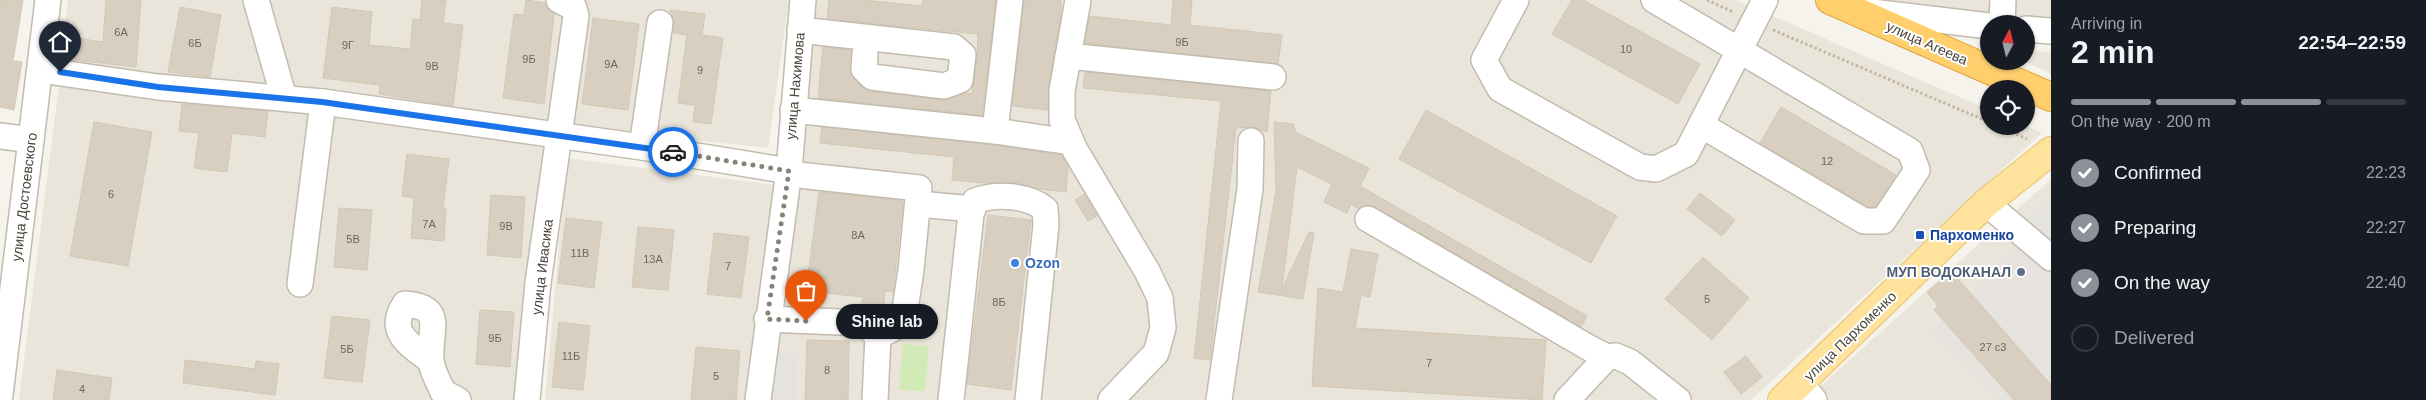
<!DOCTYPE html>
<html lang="en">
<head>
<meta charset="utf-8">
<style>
	:root { --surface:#171b24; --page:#20242c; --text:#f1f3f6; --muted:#9ea1a6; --line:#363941; --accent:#8c9099 }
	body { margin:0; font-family:Arial,sans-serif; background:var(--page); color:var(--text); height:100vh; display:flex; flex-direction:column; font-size:19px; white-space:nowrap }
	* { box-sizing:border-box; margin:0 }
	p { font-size:16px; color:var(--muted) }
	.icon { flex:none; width:28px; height:28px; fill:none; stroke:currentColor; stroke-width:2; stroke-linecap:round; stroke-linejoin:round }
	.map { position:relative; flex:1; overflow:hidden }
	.drawer { display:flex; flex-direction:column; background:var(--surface); width:375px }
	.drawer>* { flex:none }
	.needle { width:32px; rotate:7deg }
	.buttons { position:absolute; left:1980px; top:15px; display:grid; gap:10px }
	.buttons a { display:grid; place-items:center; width:55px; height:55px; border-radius:50%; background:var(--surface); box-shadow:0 1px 4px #0004; font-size:25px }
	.pin { position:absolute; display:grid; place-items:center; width:42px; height:42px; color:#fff; margin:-51px -21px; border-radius:50% 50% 50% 0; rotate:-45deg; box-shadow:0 0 5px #0007 }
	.pin .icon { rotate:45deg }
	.courier { position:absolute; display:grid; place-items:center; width:50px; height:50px; margin:-25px; border:4px solid #1a73e8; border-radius:50%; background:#fff; color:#222; box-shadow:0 1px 6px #0007 }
	.bubble { position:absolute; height:35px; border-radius:18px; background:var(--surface); box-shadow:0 1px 4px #0004; font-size:16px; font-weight:700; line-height:35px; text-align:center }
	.overview em { font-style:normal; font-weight:700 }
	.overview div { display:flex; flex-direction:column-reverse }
	.overview { display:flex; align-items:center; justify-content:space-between; height:85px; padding:0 20px }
	h1 { font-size:32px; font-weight:700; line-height:38px }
	.bar { display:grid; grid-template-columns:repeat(4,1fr); gap:8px 5px; align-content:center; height:60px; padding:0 20px }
	.bar i { height:6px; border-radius:4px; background:var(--line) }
	.bar .active { background:var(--accent) }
	.bar p { grid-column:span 4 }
	ol { padding:0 20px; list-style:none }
	li { display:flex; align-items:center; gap:15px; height:55px }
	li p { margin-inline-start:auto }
	li .icon { padding:5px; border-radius:50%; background:var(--accent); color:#fff; stroke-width:4 }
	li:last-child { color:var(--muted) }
	li i { width:28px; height:28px; border:2px solid var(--line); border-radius:50% }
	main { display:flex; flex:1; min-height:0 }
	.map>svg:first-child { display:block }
	.residential { fill:#eae5da }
	.industrial { fill:#e6e2dd }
	.green { fill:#d2eab5 }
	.parking { fill:#e5e3e0 }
	.building { fill:#d8cfc1; stroke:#d3c7b4 }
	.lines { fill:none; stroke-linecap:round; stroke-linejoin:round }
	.minor-casing { stroke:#c2bbae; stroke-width:28 }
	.major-casing { stroke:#e6c16a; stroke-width:30 }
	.highway-casing { stroke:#e0a43c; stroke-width:30 }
	.path { stroke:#c4b79f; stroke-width:3; stroke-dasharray:2.5 2.5; stroke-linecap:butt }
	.minor { stroke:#fff; stroke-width:25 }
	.major { stroke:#ffe39c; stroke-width:28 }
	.highway { stroke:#ffcf6e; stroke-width:28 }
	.done { stroke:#878178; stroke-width:5; stroke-dasharray:0 9 }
	.route { stroke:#1a73e8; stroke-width:6 }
	.transit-dot { fill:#1a4fb4; stroke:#fff; stroke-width:2 }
	.shop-dot { fill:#3f7fe0; stroke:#fff; stroke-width:2 }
	.service-dot { fill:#5c6f8a; stroke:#fff; stroke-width:2 }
	.labels { text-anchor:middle; stroke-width:4; stroke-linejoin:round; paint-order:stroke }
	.number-label { font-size:11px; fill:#6e675b }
	.street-label { font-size:14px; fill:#4b4439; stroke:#fff }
	.transit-label { font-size:14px; font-weight:bold; fill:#164399; stroke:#fff; text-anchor:start }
	.shop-label { font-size:14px; font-weight:bold; fill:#366cbe; stroke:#fff; text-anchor:start }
	.service-label { font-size:14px; font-weight:bold; fill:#4e5e75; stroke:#fff; text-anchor:end }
</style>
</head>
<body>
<main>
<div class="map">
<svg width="2051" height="400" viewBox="0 0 2051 400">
	<rect width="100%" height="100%" fill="#f6f3ec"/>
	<g class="residential">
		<polygon points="68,0 789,0 768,148 398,108 60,69"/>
		<polygon points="816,0 1736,0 1989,110 1989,126 2026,126 2042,133 1751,400 767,400"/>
		<polygon points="1856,0 2051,0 2051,25 1884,14"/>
		<polygon points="2026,51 2051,52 2051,74 2024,61 2026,61"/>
		<polygon points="60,77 544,142 517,400 19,400"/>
		<polygon points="567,158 775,185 754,400 545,400"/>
		<polygon points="2051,179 2051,400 1805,400"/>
	</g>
	<polygon class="industrial" points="2051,213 2051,400 1996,400 1932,332"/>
	<polygon class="green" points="903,344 929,346 925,391 899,390"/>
	<g class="parking">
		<polygon points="2051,197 2051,237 2026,221"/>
		<polygon points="778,352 797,353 796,400 774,400"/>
	</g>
	<g class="building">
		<polygon points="0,0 23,0 13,61 22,62 14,110 0,107"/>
		<polygon points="106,0 141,0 136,67 66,59 69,37 103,42"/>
		<polygon points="422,0 446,0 443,23 463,25 453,106 379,94 380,85 323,78 332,7 372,12 369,45 410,49 413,19 420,20"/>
		<polygon points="526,0 545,3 547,8 554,14 544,104 503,98 514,14 524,15"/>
		<polygon points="829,0 865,0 922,6 923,0 996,0 982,115 818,98 823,47 852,50 851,74 862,87 870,91 942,100 966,93 972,94 977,57 978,34 827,19"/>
		<polygon points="1024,0 1061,0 1061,13 1048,89 1048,110 1012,106"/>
		<polygon points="1173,0 1192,0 1190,25 1282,35 1278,64 1085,43 1090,16 1171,25"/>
		<polygon points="1572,0 1583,0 1700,64 1678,104 1552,34"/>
		<polygon points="180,7 221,15 210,77 168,72"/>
		<polygon points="670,10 705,14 702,35 723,38 711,124 693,122 695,105 678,103 687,35 673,33 673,18"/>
		<polygon points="593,18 639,24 628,110 582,104"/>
		<polygon points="1085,72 1271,91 1267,132 1252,127 1236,128 1210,360 1194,358 1221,101 1083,88"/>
		<polygon points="182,104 268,111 265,137 232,133 227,172 194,168 199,133 179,131"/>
		<polygon points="1781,107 1896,175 1875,207 1868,207 1760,143"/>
		<polygon points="1426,110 1617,216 1591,263 1399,159"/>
		<polygon points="94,122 152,132 128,266 70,256"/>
		<polygon points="1274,122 1294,124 1295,132 1369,168 1360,186 1587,316 1581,327 1375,207 1368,205 1359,209 1351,204 1347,213 1324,202 1332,184 1297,167 1282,289 1309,232 1314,233 1303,299 1258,292 1276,191"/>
		<polygon points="822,127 993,145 1062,155 1068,167 1066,192 1040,189 1014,183 986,183 952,180 954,157 820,143"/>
		<polygon points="407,154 449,159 443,209 446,209 444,241 411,238 414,198 402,196"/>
		<polygon points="819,192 903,201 893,292 885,291 883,313 861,308 863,297 806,291"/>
		<polygon points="1700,193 1735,220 1722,236 1687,209"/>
		<polygon points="1085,194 1097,216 1088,221 1075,200"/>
		<polygon points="491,195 525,197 521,258 487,255"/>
		<polygon points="339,208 372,210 367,270 334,267"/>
		<polygon points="988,215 1031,220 1011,390 967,384"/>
		<polygon points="566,218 602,222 594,288 558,283"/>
		<polygon points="638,227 674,230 668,290 632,287"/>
		<polygon points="714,233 749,237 741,298 707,294"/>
		<polygon points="1351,249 1378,254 1370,297 1361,295 1355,328 1546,340 1542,400 1312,386 1318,288 1343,292"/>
		<polygon points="1703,257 1749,298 1712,340 1665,299"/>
		<polygon points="1952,272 2051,385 2051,400 2014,400 1934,310 1938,306 1927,292"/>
		<polygon points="480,310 514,312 510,367 476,364"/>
		<polygon points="332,316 370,320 362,382 324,378"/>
		<polygon points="559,322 590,326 583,390 552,387"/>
		<polygon points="807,340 849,341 848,400 805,400"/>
		<polygon points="696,347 740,351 736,400 691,400"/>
		<polygon points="1746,356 1762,377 1741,394 1724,372"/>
		<polygon points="185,360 255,369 256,361 279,364 275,395 183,383"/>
		<polygon points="57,370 112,378 109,400 53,400"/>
	</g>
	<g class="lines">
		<g class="minor-casing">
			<g id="minor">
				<polyline points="256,0 284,98"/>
				<polyline points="1078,0 1062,91 1062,120 1075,150 1147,271 1160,298 1163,328 1156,353 1111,400"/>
				<polyline points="1516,0 1484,60 1500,89 1640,167 1656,169 1686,154 1765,0"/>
				<polyline points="1654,0 1910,151 1917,170 1883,221 1864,221 1701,125"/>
				<polyline points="1864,11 1989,26"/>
				<polyline points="2002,24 2003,0"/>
				<polyline points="2026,29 2051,31"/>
				<polyline points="800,30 954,47 963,55 960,80 944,86 872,77 864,69 865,54"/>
				<polyline points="1068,56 1273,77"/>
				<polyline points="40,70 158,87 323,102 642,147 789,171"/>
				<polyline points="793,110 995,131 1071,142"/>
				<polyline points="995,131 1010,0"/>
				<polyline points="0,136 31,140"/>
				<polyline points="642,147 660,23"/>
				<polyline points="789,174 919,188 911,270 905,309 892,329 878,336"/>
				<polyline points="1986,203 2051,258"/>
				<polyline points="918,204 973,209"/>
				<polyline points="1368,219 1591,349 1607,357 1616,356 1630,362 1678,400"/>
				<polyline points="300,284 323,102"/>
				<polyline points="767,319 864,323 878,336 875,400"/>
				<path d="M431,361C410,345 386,332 405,304C446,307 429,329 431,359C431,370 439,382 443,392L458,400"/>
				<polyline points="1801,384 1814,400"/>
				<polyline points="0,395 48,0"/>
				<polyline points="527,400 538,283 576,16 574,8 559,0"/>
				<polyline points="758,400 789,171 803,0"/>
				<path d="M951,400L971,214L975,201C996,193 1028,195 1045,209L1046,225L1028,400"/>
				<polyline points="1219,400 1250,189 1251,141"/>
				<polyline points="1567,400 1607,357"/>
			</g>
		</g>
		<g class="major-casing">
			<polyline id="major" points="1782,400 1986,203 2051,151"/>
		</g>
		<g class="highway-casing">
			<polyline id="highway" points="1830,0 2051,97"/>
		</g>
		<g class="path">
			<polyline points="1707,0 1733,12"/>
			<polyline points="1773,30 1989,122"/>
			<polyline points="1998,126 2027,139"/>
		</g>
		<use href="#minor" class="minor"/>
		<use href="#major" class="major"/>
		<use href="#highway" class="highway"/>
	</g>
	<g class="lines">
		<polyline class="done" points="673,152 789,171 767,319 806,321"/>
		<polyline class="route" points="60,72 158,87 322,102 673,152"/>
	</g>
	<rect class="transit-dot" x="1915" y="230" width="10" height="10" rx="2.5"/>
	<circle class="shop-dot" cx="1015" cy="263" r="5"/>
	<circle class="service-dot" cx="2021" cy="272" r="5"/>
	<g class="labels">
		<g class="number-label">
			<text x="121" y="36">6А</text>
			<text x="1182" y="46">9Б</text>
			<text x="195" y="47">6Б</text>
			<text x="348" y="49">9Г</text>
			<text x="1626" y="53">10</text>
			<text x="529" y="63">9Б</text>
			<text x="611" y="68">9А</text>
			<text x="432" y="70">9В</text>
			<text x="700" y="74">9</text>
			<text x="1827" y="165">12</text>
			<text x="111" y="198">6</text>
			<text x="429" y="228">7А</text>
			<text x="506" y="230">9В</text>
			<text x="858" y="239">8А</text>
			<text x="353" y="243">5В</text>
			<text x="580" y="257">11В</text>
			<text x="653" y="263">13А</text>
			<text x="728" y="270">7</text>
			<text x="1707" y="303">5</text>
			<text x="999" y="306">8Б</text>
			<text x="495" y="342">9Б</text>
			<text x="1993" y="351">27 с3</text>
			<text x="347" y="353">5Б</text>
			<text x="571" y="360">11Б</text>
			<text x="1429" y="367">7</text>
			<text x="827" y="374">8</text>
			<text x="716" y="380">5</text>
			<text x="82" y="393">4</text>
		</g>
		<g class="street-label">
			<text transform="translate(1927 43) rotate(24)" y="5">улица Агеева</text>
			<text transform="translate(795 86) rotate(-85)" y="5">улица Нахимова</text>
			<text transform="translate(24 197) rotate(-83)" y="5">улица Достоевского</text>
			<text transform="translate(542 267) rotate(-83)" y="5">улица Ивасика</text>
			<text transform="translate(1850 336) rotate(-44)" y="5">улица Пархоменко</text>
		</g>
		<g class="transit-label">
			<text x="1930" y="240">Пархоменко</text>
		</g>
		<g class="shop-label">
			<text x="1025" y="268">Ozon</text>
		</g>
		<g class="service-label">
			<text x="2011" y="277">МУП ВОДОКАНАЛ</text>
		</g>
	</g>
</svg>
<div class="buttons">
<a><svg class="needle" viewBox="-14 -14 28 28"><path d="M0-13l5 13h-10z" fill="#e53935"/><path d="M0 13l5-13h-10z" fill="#9ea1a6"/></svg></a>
<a><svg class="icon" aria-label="locate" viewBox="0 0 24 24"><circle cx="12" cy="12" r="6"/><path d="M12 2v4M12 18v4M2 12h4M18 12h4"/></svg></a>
</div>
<div class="pin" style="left:806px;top:321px;background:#ea580c"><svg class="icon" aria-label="bag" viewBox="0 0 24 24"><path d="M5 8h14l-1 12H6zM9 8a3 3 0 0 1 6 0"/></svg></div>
<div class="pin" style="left:60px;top:72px;background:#1f2937"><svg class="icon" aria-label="home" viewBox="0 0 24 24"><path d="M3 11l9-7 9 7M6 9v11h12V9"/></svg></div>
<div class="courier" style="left:673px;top:152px"><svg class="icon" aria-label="car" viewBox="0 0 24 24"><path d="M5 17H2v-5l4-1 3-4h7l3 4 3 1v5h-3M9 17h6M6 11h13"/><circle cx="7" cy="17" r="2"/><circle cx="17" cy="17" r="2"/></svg></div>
<div class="bubble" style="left:836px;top:304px;width:102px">Shine lab</div>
</div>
<section class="drawer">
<div class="overview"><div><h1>2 min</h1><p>Arriving in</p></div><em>22:54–22:59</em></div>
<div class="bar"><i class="active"></i><i class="active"></i><i class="active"></i><i></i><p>On the way · 200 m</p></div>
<ol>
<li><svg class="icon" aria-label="check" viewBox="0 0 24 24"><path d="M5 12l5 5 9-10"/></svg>Confirmed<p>22:23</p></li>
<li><svg class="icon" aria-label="check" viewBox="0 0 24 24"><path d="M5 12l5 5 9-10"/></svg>Preparing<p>22:27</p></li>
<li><svg class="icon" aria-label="check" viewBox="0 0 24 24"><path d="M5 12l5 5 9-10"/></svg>On the way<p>22:40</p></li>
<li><i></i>Delivered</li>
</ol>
</section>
</main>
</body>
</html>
